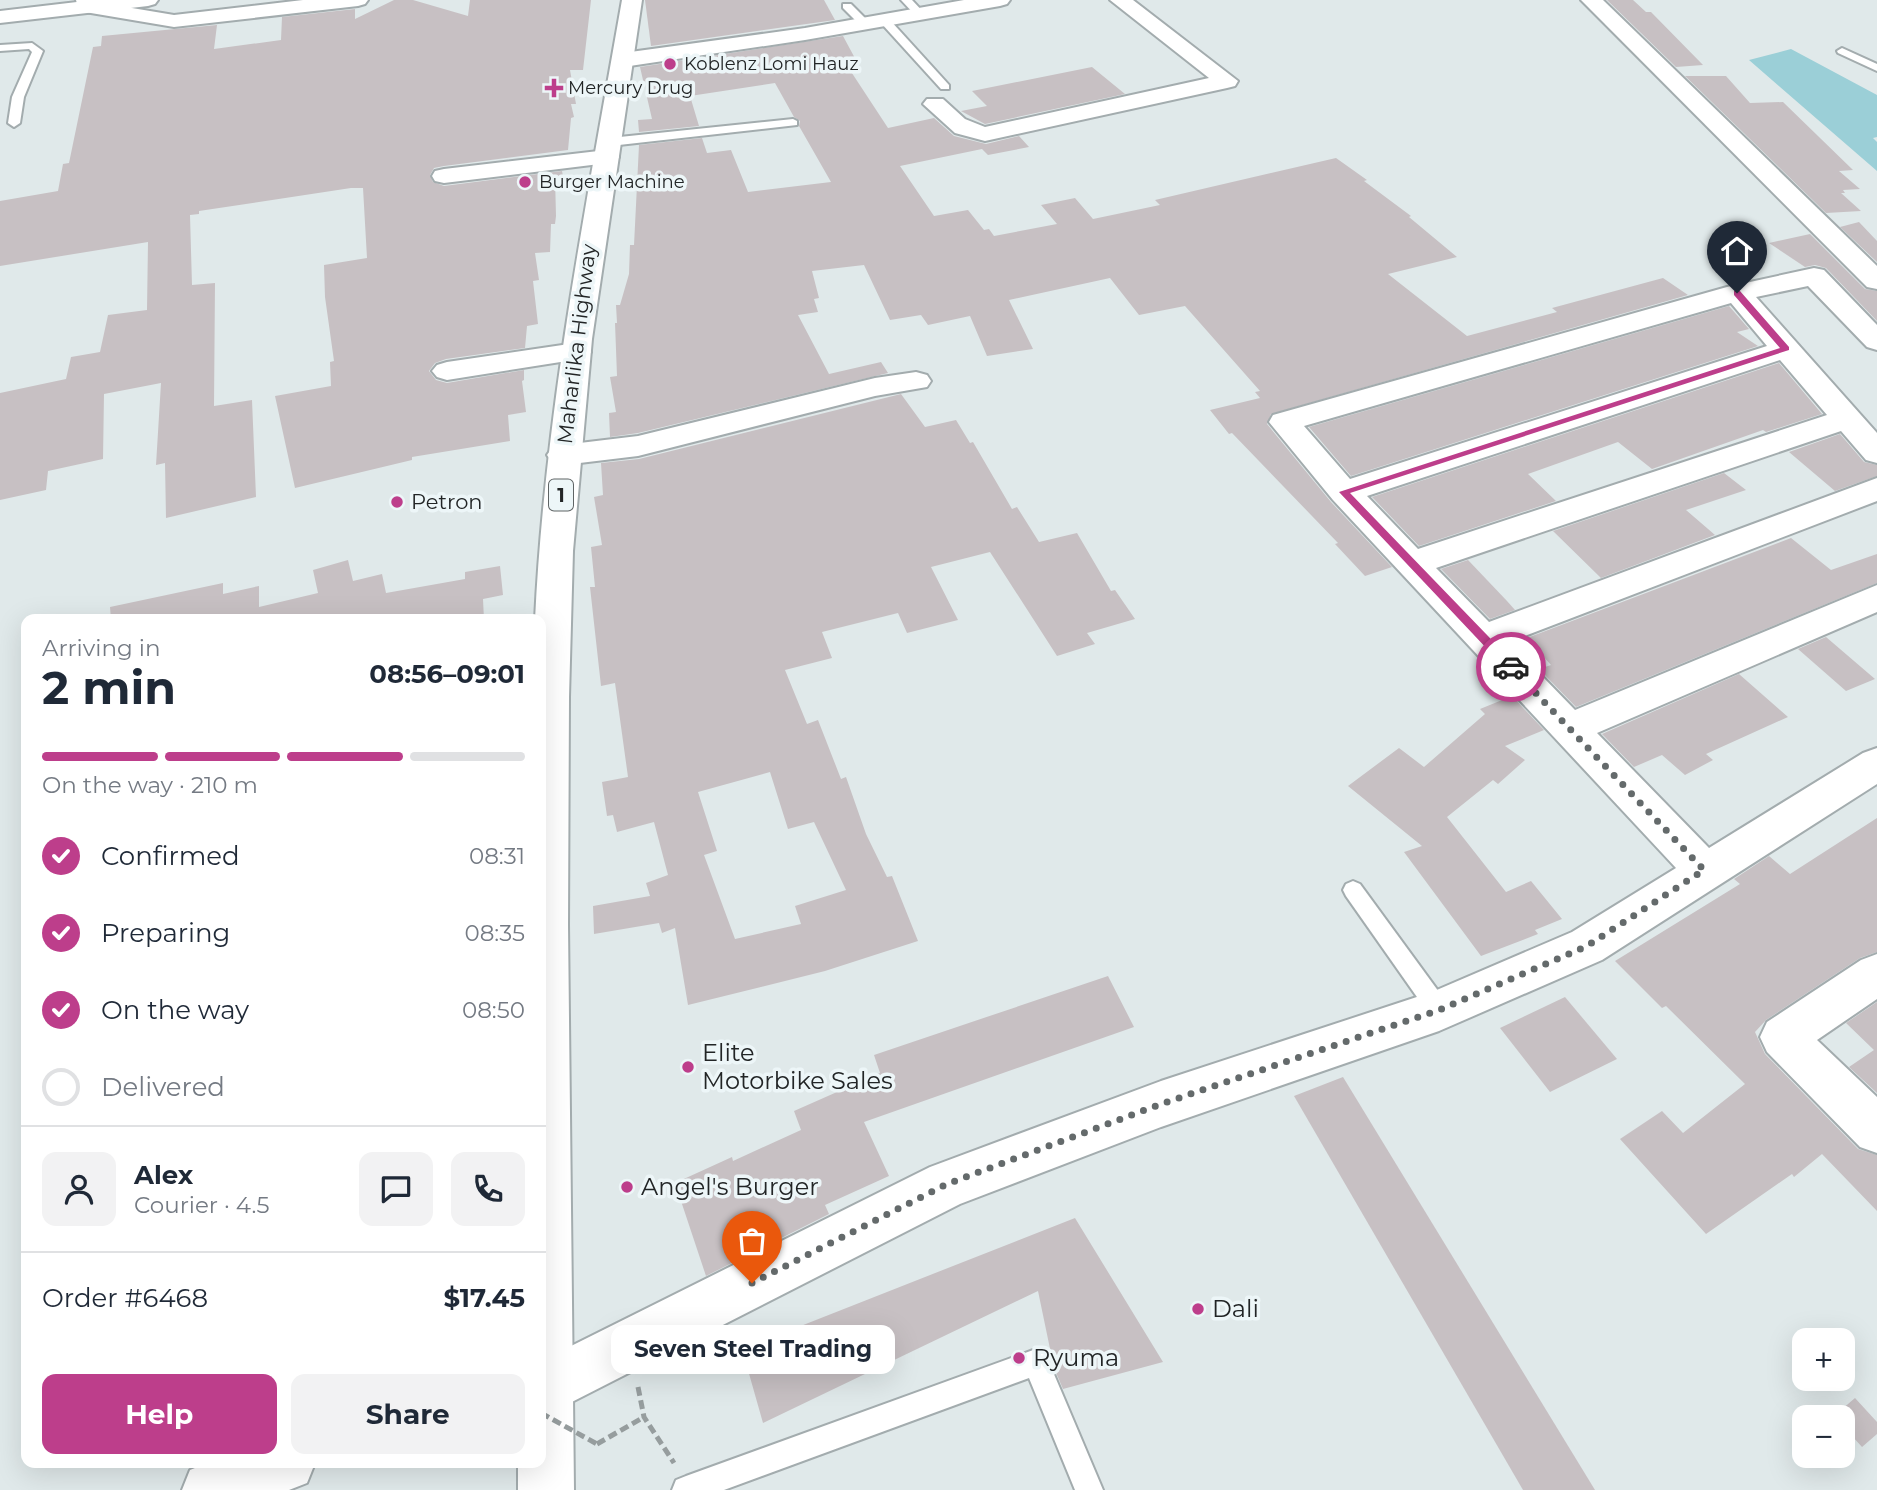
<!DOCTYPE html>
<html lang="en">
<head>
<meta charset="utf-8">
<style>
	:root { --surface:#fff; --page:#f2f2f3; --text:#1f2937; --muted:#747a83; --line:#e0e1e3; --accent:#bd3e8b }
	body { margin:0; font-family:Montserrat,sans-serif; background:var(--page); color:var(--text); height:100vh; display:flex; flex-direction:column; font-size:26px; white-space:nowrap }
	* { box-sizing:border-box; margin:0 }
	p { font-size:23px; color:var(--muted) }
	.icon { flex:none; width:38px; height:38px; fill:none; stroke:currentColor; stroke-width:2; stroke-linecap:round; stroke-linejoin:round }
	.map { position:relative; flex:1; overflow:hidden }
	.sheet { position:absolute; left:21px; top:614px; width:525px; height:854px; display:flex; flex-direction:column; background:var(--surface); border-radius:14px; box-shadow:0 7px 28px #0002 }
	.sheet>* { flex:none }
	.controls { position:absolute; left:1792px; top:1328px; display:grid; gap:14px }
	.controls a { display:grid; place-items:center; width:63px; height:63px; border-radius:14px; background:var(--surface); box-shadow:0 7px 28px #0002; font-size:35px }
	.pin { position:absolute; display:grid; place-items:center; width:60px; height:60px; color:#fff; margin:-72px -30px; border-radius:50% 50% 50% 0; rotate:-45deg; box-shadow:0 0 7px #0007 }
	.pin .icon { rotate:45deg }
	.courier { position:absolute; display:grid; place-items:center; width:70px; height:70px; margin:-35px; border:5px solid #bd3e8b; border-radius:50%; background:#fff; color:#222; box-shadow:0 2px 9px #0007 }
	.bubble { position:absolute; height:49px; border-radius:14px; background:var(--surface); box-shadow:0 7px 28px #0002; font-size:23px; font-weight:700; line-height:49px; text-align:center }
	.summary em { font-style:normal; font-weight:700 }
	.summary div { display:flex; flex-direction:column-reverse }
	.summary { display:flex; align-items:center; justify-content:space-between; height:119px; padding:0 21px }
	h1 { font-size:46px; font-weight:700; line-height:52px }
	.bar { display:grid; grid-template-columns:repeat(4,1fr); gap:10px 7px; align-content:center; height:84px; padding:0 21px }
	.bar i { height:9px; border-radius:5px; background:var(--line) }
	.bar .active { background:var(--accent) }
	.bar p { grid-column:span 4 }
	.line { display:flex; align-items:center; gap:18px; padding:0 21px; border-top:2px solid var(--line) }
	.line div { flex:1 }
	.round { display:grid; place-items:center; flex:none; width:74px; height:74px; border-radius:14px; background:var(--page) }
	ol { padding:0 21px; list-style:none }
	li { display:flex; align-items:center; gap:21px; height:77px }
	li p { margin-inline-start:auto }
	li .icon { padding:7px; border-radius:50%; background:var(--accent); color:#fff; stroke-width:4 }
	li:last-child { color:var(--muted) }
	li i { width:38px; height:38px; border:4px solid var(--line); border-radius:50% }
	.button { display:flex; gap:14px; margin-top:auto; padding:14px 21px }
	.button a { flex:1; height:80px; border-radius:14px; background:var(--accent); color:#fff; font-size:28px; font-weight:700; line-height:80px; text-align:center }
	.button a+a { background:var(--page); color:var(--text) }
	.map>svg:first-child { display:block }
	.green { fill:#9bcfd7 }
	.building { fill:#c7c0c3; fill-rule:evenodd }
	.lines { fill:none; stroke-linecap:round; stroke-linejoin:round }
	.service-casing { stroke:#a3acae; stroke-width:4 }
	.minor-casing { stroke:#a3acae; stroke-width:4 }
	.tertiary-casing { stroke:#a3acae; stroke-width:4 }
	.trunk-casing { stroke:#a3acae; stroke-width:4 }
	.path { stroke:#969d9e; stroke-width:5; stroke-dasharray:9 4.5; stroke-linecap:butt }
	.service { fill:#fff; fill-rule:evenodd }
	.minor { fill:#fff; fill-rule:evenodd }
	.tertiary { fill:#fff; fill-rule:evenodd }
	.trunk { fill:#fff; fill-rule:evenodd }
	.path-bridge { stroke:#969d9e; stroke-width:5; stroke-dasharray:9 4.5; stroke-linecap:butt }
	.route { fill:#bd3e8b }
	.done { stroke:#646a6b; stroke-width:7; stroke-dasharray:0 12.6 }
	.poi-dot { fill:#bd3e8b; stroke:#edf6f8; stroke-width:2.5 }
	.labels { text-anchor:middle; stroke-width:7; stroke-linejoin:round; paint-order:stroke }
	.far-poi-label { font-size:18px; fill:#222526; stroke:#edf6f8; text-anchor:start }
	.shield { fill:#edf6f8; stroke:#5f6465; stroke-width:2 }
	.shield-label { font-size:19px; font-weight:bold; fill:#222526 }
	.street-label { font-size:21px; fill:#222526; stroke:#edf6f8 }
	.poi-label { font-size:21px; fill:#222526; stroke:#edf6f8; text-anchor:start }
	.near-poi-label { font-size:24px; fill:#222526; stroke:#edf6f8; text-anchor:start }
</style>
</head>
<body>
<div class="map">
<svg width="1877" height="1490" viewBox="0 0 1877 1490">
	<rect width="100%" height="100%" fill="#e0e9ea"/>
	<polygon class="green" points="1791,49 1877,95 1877,137 1873,138 1877,142 1877,171 1749,60"/>
	<g class="building">
		<polygon points="394,0 413,0 468,16 470,0 591,0 583,70 570,70 576,104 571,104 574,117 571,118 568,150 444,166 434,168 430,175 433,182 444,186 562,171 563,176 555,177 556,216 555,224 551,224 550,252 535,253 539,280 533,281 538,324 527,326 525,348 446,359 435,363 429,371 436,380 447,383 524,370 524,380 522,381 526,412 508,415 510,441 412,457 412,460 295,488 275,396 331,386 330,362 334,361 325,297 324,265 367,258 363,188 351,188 199,211 199,214 190,215 192,285 215,283 214,406 252,400 256,497 166,518 165,463 156,465 161,383 104,394 103,459 48,471 46,490 0,500 0,393 66,379 71,357 100,352 108,315 147,310 148,242 0,266 0,201 58,191 63,164 69,163 93,47 101,46 102,36 217,25 214,49 281,40 282,17 355,9 355,19"/>
		<polygon points="645,0 824,0 835,20 651,46"/>
		<polygon points="1607,0 1633,0 1646,12 1651,12 1703,65 1676,67"/>
		<polygon points="843,36 857,62 846,64 888,128 934,118 954,136 986,144 1019,136 1029,147 988,155 982,149 900,166 934,216 968,210 984,230 989,229 994,236 1057,224 1041,205 1075,198 1093,219 1160,205 1155,200 1336,158 1367,180 1364,181 1411,216 1409,217 1457,257 1388,274 1467,336 1557,312 1552,308 1663,278 1688,295 1271,414 1267,424 1331,502 1392,567 1365,576 1335,544 1338,543 1232,433 1229,434 1210,410 1260,398 1255,392 1260,391 1185,306 1139,315 1110,278 1009,300 1033,349 987,356 970,316 928,325 921,315 890,320 864,265 812,271 819,298 814,299 818,312 798,315 829,374 881,362 888,373 638,433 610,437 609,413 616,412 610,377 617,376 615,323 617,323 616,305 620,305 629,274 630,245 634,245 639,145 702,138 707,153 731,150 748,192 831,182 799,126 800,121 794,117 775,83 690,96 699,126 639,132 638,120 652,119 640,67"/>
		<polygon points="1092,67 1125,94 985,124 961,111 987,106 972,91"/>
		<polygon points="1685,76 1726,76 1750,103 1783,102 1853,170 1839,171 1860,189 1843,190 1845,193 1841,193 1861,211 1826,213"/>
		<polygon points="1859,222 1877,241 1877,262 1840,227"/>
		<polygon points="1810,234 1865,289 1877,291 1877,321 1826,268 1815,265 1805,267 1769,243"/>
		<polygon points="1729,306 1749,329 1737,332 1758,346 1351,476 1309,427"/>
		<polygon points="1779,363 1822,414 1766,432 1763,430 1652,469 1618,442 1528,474 1556,501 1419,546 1372,497"/>
		<path d="M901,394L925,427L956,420L970,443L973,442L1012,509L1017,507L1039,542L1077,533L1111,591L1115,590L1135,619L1087,633L1095,644L1057,656L990,552L931,567L958,620L907,633L898,613L822,632L832,658L785,670L807,724L818,720L841,779L846,777L866,834L887,877L892,876L918,941L825,971L688,1005L675,928L662,933L659,923L594,934L593,906L650,896L646,883L668,875L654,822L617,832L613,815L607,816L602,782L628,777L615,683L601,686L590,587H595L591,547L602,545L594,497L603,495L601,463L639,459ZM770,772L788,829L814,822L846,890L795,906L801,924L735,939L704,855L717,851L698,792Z"/>
		<polygon points="1840,434 1864,462 1877,465 1877,476 1835,491 1789,452"/>
		<polygon points="1724,473 1746,490 1686,510 1715,535 1601,578 1553,531"/>
		<polygon points="1791,538 1831,570 1877,554 1877,583 1576,707 1539,669 1551,665 1527,638"/>
		<polygon points="348,560 353,581 382,574 386,593 465,579 465,572 500,566 503,595 483,599 484,620 111,620 110,607 223,583 223,594 259,586 259,607 318,593 313,570"/>
		<polygon points="1468,560 1507,601 1515,610 1490,619 1441,569"/>
		<polygon points="1826,637 1875,679 1846,691 1798,649"/>
		<polygon points="1739,674 1788,717 1706,754 1713,760 1685,775 1662,755 1634,767 1602,734"/>
		<polygon points="1512,696 1544,730 1505,746 1525,760 1498,784 1493,780 1447,817 1506,892 1531,881 1562,919 1535,930 1538,934 1481,956 1404,852 1422,846 1348,786 1399,748 1424,767 1485,714 1480,709"/>
		<polygon points="1877,818 1877,952 1860,958 1766,1020 1755,1032 1765,1054 1858,1149 1877,1155 1877,1211 1822,1154 1794,1177 1792,1174 1706,1234 1620,1139 1662,1111 1683,1133 1745,1084 1666,1006 1662,1008 1615,961 1740,884 1734,879 1769,856 1790,874"/>
		<polygon points="1108,976 1134,1027 864,1122 889,1176 825,1205 829,1214 706,1276 675,1183 732,1157 733,1161 801,1130 794,1111 880,1073 874,1055"/>
		<polygon points="1565,997 1617,1059 1550,1092 1500,1028"/>
		<polygon points="1877,1002 1877,1093 1849,1067 1874,1050 1846,1023"/>
		<polygon points="1343,1077 1595,1490 1523,1490 1294,1096"/>
		<polygon points="1075,1218 1163,1362 1063,1389 1054,1368 1038,1291 763,1423 742,1349"/>
		<polygon points="1855,1398 1877,1422 1877,1434 1862,1447 1843,1426 1843,1418 1834,1416"/>
	</g>
	<g class="lines">
		<g class="service-casing">
			<g id="service">
				<polygon points="901,0 912,0 926,15 917,17"/>
				<polygon points="843,4 851,4 869,22 869,26 861,26 843,8"/>
				<polygon points="881,19 889,19 949,85 949,89 941,89 881,23"/>
				<polygon points="32,43 43,51 24,97 20,123 14,127 8,123 12,97 32,52 29,49 0,51 0,45"/>
				<polygon points="1842,48 1877,64 1877,71 1838,53 1837,51"/>
				<polygon points="793,119 797,121 797,125 610,146 604,142 610,138"/>
				<polygon points="1353,881 1360,884 1447,1003 1450,1010 1447,1017 1439,1020 1431,1017 1346,896 1343,890 1346,884"/>
				<polygon points="1036,1349 1045,1353 1103,1490 1075,1490 1029,1378 724,1490 672,1490 676,1480 686,1476"/>
			</g>
		</g>
		<g class="minor-casing">
			<g id="minor">
				<polygon points="76,0 96,0 96,2 174,15 303,0 368,0 365,4 358,6 174,27 79,11"/>
				<polygon points="964,0 1010,0 1007,4 1000,6 805,40 623,67 615,65 612,60 615,55 623,53 805,28"/>
				<polygon points="1110,0 1133,0 1238,81 1235,86 1227,88 985,141 955,133 923,104 927,99 943,99 965,119 985,127 1209,78"/>
				<polygon points="1581,0 1603,0 1877,266 1877,289 1867,287"/>
				<polygon points="607,150 616,152 619,157 616,162 444,183 435,181 432,176 435,171 444,169"/>
				<path d="M1814,268L1824,270L1877,325V350L1867,347L1808,286L1756,297L1877,433V463L1866,460L1841,431L1436,568L1489,622L1877,478V501L1509,642L1575,710L1877,585V612L1597,733L1709,848L1863,753L1877,748V784L1602,960L1439,1031L1161,1127L960,1204L564,1406L545,1414L541,1412V1361L930,1167L1161,1081L1432,992L1572,932L1676,868L1333,500L1269,422L1273,415L1727,287ZM1731,303L1767,346L1350,479L1304,426ZM1780,360L1827,415L1418,549L1367,496Z"/>
				<polygon points="576,343 586,346 591,352 586,358 447,380 437,377 432,371 437,365 447,362"/>
				<polygon points="916,372 927,375 931,381 927,387 875,396 638,456 563,465 552,462 547,455 552,448 563,445 638,436 875,378"/>
				<polygon points="1877,954 1877,999 1817,1040 1877,1097 1877,1153 1860,1147 1767,1052 1760,1037 1767,1022 1861,960"/>
			</g>
		</g>
		<g class="tertiary-casing">
			<g id="tertiary">
				<polygon points="94,0 158,0 155,4 148,6 0,23 0,11"/>
				<polygon points="207,1463 315,1463 307,1483 289,1490 182,1490 190,1470"/>
			</g>
		</g>
		<g class="trunk-casing">
			<path id="trunk" d="M622,0H642L592,339L573,551L569,697L568,925L574,1490H518V1463H541V620H535C545,410 586,206 622,0Z"/>
		</g>
		<g class="path">
			<polyline points="638,1387 644,1417 674,1463"/>
			<polyline points="597,1444 644,1417"/>
		</g>
		<use href="#service" class="service"/>
		<use href="#minor" class="minor"/>
		<use href="#tertiary" class="tertiary"/>
		<use href="#trunk" class="trunk"/>
		<polyline class="path-bridge" points="541,1413 597,1444"/>
	</g>
	<polygon class="route" points="1734,291 1740,291 1789,347 1789,350 1350,493 1515,664 1515,670 1507,670 1339,492 1780,348 1734,295"/>
	<g class="lines">
		<polyline class="done" points="752,1283 947,1184 1161,1104 1439,1010 1562,957 1587,946 1704,870 1511,667"/>
	</g>
	<g class="poi-dot">
		<circle cx="670" cy="64" r="7"/>
		<path d="M550.5 77.5h7v7h7v7h-7v7h-7v-7h-7v-7h7z"/>
		<circle cx="525" cy="182" r="7"/>
		<circle cx="397" cy="502" r="7"/>
		<circle cx="688" cy="1067" r="7"/>
		<circle cx="627" cy="1187" r="7"/>
		<circle cx="1198" cy="1309" r="7"/>
		<circle cx="1019" cy="1358" r="7"/>
	</g>
	<g class="labels">
		<g class="far-poi-label">
			<text x="684" y="70">Koblenz Lomi Hauz</text>
			<text x="568" y="94">Mercury Drug</text>
			<text x="539" y="188">Burger Machine</text>
		</g>
		<rect class="shield" x="549" y="479.5" width="24" height="31" rx="5"/>
		<g class="shield-label">
			<text x="561" y="502">1</text>
		</g>
		<g class="street-label">
			<text transform="translate(577 344) rotate(-83)" y="7">Maharlika Highway</text>
		</g>
		<g class="poi-label">
			<text x="411" y="509">Petron</text>
		</g>
		<g class="near-poi-label">
			<text x="702" y="1061">Elite<tspan x="702" dy="28">Motorbike Sales</tspan></text>
			<text x="641" y="1195">Angel's Burger</text>
			<text x="1212" y="1317">Dali</text>
			<text x="1033" y="1366">Ryuma</text>
		</g>
	</g>
</svg>
<div class="controls">
<a>+</a>
<a>−</a>
</div>
<div class="pin" style="left:752px;top:1283px;background:#ea580c"><svg class="icon" aria-label="bag" viewBox="0 0 24 24"><path d="M5 8h14l-1 12H6zM9 8a3 3 0 0 1 6 0"/></svg></div>
<div class="pin" style="left:1737px;top:293px;background:#1f2937"><svg class="icon" aria-label="home" viewBox="0 0 24 24"><path d="M3 11l9-7 9 7M6 9v11h12V9"/></svg></div>
<div class="courier" style="left:1511px;top:667px"><svg class="icon" aria-label="car" viewBox="0 0 24 24"><path d="M5 17H2v-5l4-1 3-4h7l3 4 3 1v5h-3M9 17h6M6 11h13"/><circle cx="7" cy="17" r="2"/><circle cx="17" cy="17" r="2"/></svg></div>
<div class="bubble" style="left:611px;top:1325px;width:284px">Seven Steel Trading</div>
<section class="sheet">
<div class="summary"><div><h1>2 min</h1><p>Arriving in</p></div><em>08:56–09:01</em></div>
<div class="bar"><i class="active"></i><i class="active"></i><i class="active"></i><i></i><p>On the way · 210 m</p></div>
<ol>
<li><svg class="icon" aria-label="check" viewBox="0 0 24 24"><path d="M5 12l5 5 9-10"/></svg>Confirmed<p>08:31</p></li>
<li><svg class="icon" aria-label="check" viewBox="0 0 24 24"><path d="M5 12l5 5 9-10"/></svg>Preparing<p>08:35</p></li>
<li><svg class="icon" aria-label="check" viewBox="0 0 24 24"><path d="M5 12l5 5 9-10"/></svg>On the way<p>08:50</p></li>
<li><i></i>Delivered</li>
</ol>
<div class="line" style="height:126px"><a class="round"><svg class="icon" aria-label="person" viewBox="0 0 24 24"><circle cx="12" cy="8" r="4"/><path d="M4 21q1-7 8-7t8 7"/></svg></a><div><b>Alex</b><p>Courier · 4.5</p></div><a class="round"><svg class="icon" aria-label="chat" viewBox="0 0 24 24"><path d="M4 5h16v11H9l-5 4z"/></svg></a><a class="round"><svg class="icon" aria-label="phone" viewBox="0 0 24 24"><path d="M5 4h4l2 5-3 2q2 4 5 5l2-3 5 2v4C11 20 4 13 5 4z"/></svg></a></div>
<div class="line" style="height:91px"><div>Order #6468</div><b>$17.45</b></div>
<div class="button"><a>Help</a><a>Share</a></div>
</section>
</div>
</body>
</html>
